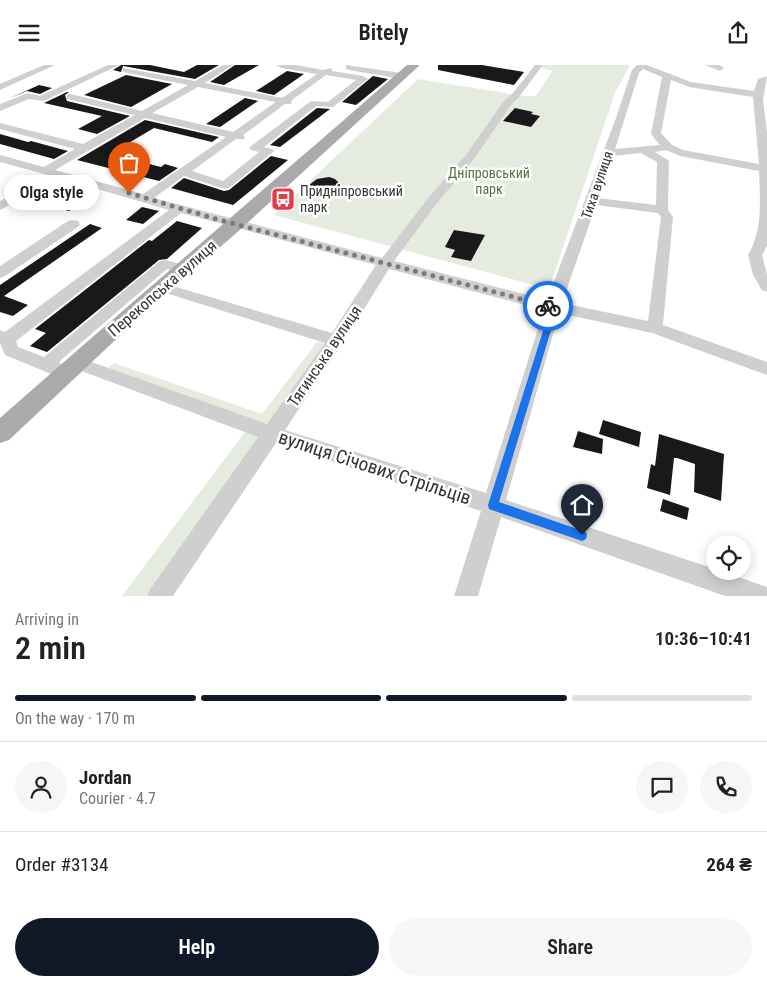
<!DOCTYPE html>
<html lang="en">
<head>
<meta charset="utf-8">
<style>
	:root { --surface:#fff; --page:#f6f6f6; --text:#222; --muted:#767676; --line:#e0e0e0; --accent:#111827 }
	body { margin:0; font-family:"Roboto Condensed",sans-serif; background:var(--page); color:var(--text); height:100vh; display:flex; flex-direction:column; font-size:19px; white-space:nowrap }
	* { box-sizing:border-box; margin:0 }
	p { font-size:16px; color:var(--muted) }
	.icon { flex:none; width:28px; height:28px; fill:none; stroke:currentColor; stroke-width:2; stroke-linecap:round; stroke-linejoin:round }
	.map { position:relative; height:531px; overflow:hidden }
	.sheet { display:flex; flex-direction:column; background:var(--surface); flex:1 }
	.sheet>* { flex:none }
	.buttons { position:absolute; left:706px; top:470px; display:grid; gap:10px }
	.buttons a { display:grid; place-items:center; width:45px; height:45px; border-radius:50%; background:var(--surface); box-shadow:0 2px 12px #0003; font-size:25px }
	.pin { position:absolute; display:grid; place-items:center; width:42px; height:42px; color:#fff; margin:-51px -21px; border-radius:50% 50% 50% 0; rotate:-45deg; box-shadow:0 0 5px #0007 }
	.pin .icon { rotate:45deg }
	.courier { position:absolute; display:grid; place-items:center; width:50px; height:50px; margin:-25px; border:4px solid #1a73e8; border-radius:50%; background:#fff; color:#222; box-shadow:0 1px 6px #0007 }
	.bubble { position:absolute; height:35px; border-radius:18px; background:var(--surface); box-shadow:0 2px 12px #0003; font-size:16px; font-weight:600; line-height:35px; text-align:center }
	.overview em { font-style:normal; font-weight:600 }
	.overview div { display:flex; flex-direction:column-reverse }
	.overview { display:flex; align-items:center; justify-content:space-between; height:85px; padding:0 15px }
	h1 { font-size:32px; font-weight:600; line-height:38px }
	.bar { display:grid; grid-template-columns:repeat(4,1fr); gap:8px 5px; align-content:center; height:60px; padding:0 15px }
	.bar i { height:6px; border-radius:4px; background:var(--line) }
	.bar .current { background:var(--accent) }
	.bar p { grid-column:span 4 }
	.line { display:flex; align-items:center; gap:12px; padding:0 15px; border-top:1px solid var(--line) }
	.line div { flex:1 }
	.round { display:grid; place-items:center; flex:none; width:52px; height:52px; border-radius:26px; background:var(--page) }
	.primary-button { display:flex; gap:10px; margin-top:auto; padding:10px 15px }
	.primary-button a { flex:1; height:58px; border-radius:30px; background:var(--accent); color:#fff; font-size:20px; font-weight:600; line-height:58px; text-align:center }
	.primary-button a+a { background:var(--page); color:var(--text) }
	header { display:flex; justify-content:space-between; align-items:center; height:65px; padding:0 15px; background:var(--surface); font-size:22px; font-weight:600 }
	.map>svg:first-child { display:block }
	.green { fill:#e5ebde }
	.building { fill:#191919 }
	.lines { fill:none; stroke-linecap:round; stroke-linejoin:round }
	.minor { fill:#cfcfcf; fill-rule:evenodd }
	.major { fill:#aaa; fill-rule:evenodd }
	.route { fill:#1a73e8 }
	.done { stroke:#7a7a7a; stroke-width:5; stroke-dasharray:0 9 }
	.labels { text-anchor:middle; stroke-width:5; stroke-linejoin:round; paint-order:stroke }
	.far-park-label { font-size:14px; fill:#566e3f; stroke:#fff }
	.far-street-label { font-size:14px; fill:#323232; stroke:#fff }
	.far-poi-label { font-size:14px; fill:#323232; stroke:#fff; text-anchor:start }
	.street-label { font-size:16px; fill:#323232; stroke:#fff }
	.near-street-label { font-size:19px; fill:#323232; stroke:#fff }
</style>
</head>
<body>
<header><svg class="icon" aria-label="menu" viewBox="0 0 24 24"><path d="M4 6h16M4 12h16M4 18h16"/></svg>Bitely<svg class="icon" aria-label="share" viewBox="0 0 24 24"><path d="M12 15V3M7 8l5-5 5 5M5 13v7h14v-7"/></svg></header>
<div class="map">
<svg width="767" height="531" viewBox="0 0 767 531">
	<rect width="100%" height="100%" fill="#fff"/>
	<g class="green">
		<polygon points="531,0 630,0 615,28 549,224 274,150 418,14 524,31 536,31 552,6"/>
		<polygon points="317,277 329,279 268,358 258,358 107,304 114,298 262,349"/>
		<polygon points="245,367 260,373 152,531 122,531"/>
	</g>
	<g class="building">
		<polygon points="121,0 150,0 184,7 197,0 219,0 195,14 123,1 121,7 113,5"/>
		<polygon points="235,0 259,0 224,20 210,17"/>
		<polygon points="438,0 482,0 524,7 514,20 438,5"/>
		<polygon points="287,6 304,9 274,30 256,26"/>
		<polygon points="126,10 172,19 131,42 84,30"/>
		<polygon points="373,11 388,14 356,40 342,37"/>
		<polygon points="39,20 52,23 40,29 27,26 8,34"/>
		<polygon points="67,27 69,27 65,30 67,36 130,51 97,69 78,64 102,51 44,38"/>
		<polygon points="245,33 258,36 220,62 206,59"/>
		<polygon points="317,43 330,44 280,82 270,80"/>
		<polygon points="515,43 533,47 531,49 540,51 531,62 503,56"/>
		<polygon points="145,55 219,72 212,77 154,63 110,89 161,102 165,99 178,103 159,116 77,95"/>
		<polygon points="0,69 28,77 31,76 68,86 54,94 0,79"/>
		<polygon points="271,91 288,95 233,140 171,123 184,113 224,126 229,125"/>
		<polygon points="329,112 335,114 341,120 337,125 321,125 309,120 317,114"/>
		<polygon points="54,121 90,133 69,146 32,134"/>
		<polygon points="142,142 159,146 143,159 126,155"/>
		<polygon points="177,156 202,163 167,194 159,195 47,287 30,281 46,268 35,264 149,175 152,176"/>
		<polygon points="90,159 102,163 4,231 28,240 13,251 0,247 0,220"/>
		<polygon points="454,165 485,170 471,196 451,192 455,185 445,182"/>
		<polygon points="603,355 641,367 639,382 599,369"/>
		<polygon points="578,366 603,374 602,389 573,382"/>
		<polygon points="659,369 724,389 721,436 694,427 695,399 677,393 674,393 670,430 647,423 651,399 655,401"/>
		<polygon points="663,434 689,443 687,455 660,446"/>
	</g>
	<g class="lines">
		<g class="minor">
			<polygon points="44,0 55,0 0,25 0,19"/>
			<polygon points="108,0 119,0 44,36 29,34 0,46 0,39 28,28 40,31"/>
			<path d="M223,0H233L205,18L282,33L317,9L281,3L277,0H296L323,5L331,3L332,6L363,11L368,14L333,42L316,41L264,82L272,84L274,86L229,123L225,124L184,111L154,133L382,193L429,132L466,90L504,36L513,28L535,0H543L519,32L511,40L474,94L437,138L394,196L547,235L616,53L632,5L637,0H647L691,17L754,26L758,14L767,11L763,35L767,67V181L762,190L767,209V227L762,225L753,210L748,190C763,165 760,134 759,106L680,91L666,85L655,87L669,96L668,145L673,152L663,260L767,297V310L652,268L559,248L506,435L715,504V506H721L767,522V531H725L501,452L478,531H454L481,446L276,378L173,531H147L151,523L258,372L71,302L68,298L71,294L77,292L83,294L267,359L325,278L156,225L153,222L156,219H166L332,268L376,200L181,148L16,276L18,282L44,292L160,196L165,195L187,201L189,204L187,207L182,208L167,204L61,295L59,298L63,299L66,304L63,309L57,310L51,309L5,290L0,278V265L5,267L169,145L60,113L0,145V136L48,110L0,97V90L44,102L75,84L0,64V58L83,79L135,50L67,34V30L70,29L142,46L188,20L123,7V3L195,16ZM643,4L662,12L651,69L660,80L615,84L639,8ZM326,10L356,15L328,37L311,36L251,81L249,83L251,85L259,87L223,116L192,106L236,74H244L245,72L243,70L285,39H291L292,35ZM671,15L689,22L753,32L759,99L683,85L672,80L661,68ZM198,22L276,37L233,67L152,48ZM145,53L226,72L143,129L55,105ZM641,88L657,97L656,140L598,133L613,91ZM596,140L658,148L661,152L648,256L562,238ZM389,204L544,245L486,428L285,365L342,279Z"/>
			<polygon points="346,0 401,8 405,11 401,14 349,5 346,4"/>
			<polygon points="705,0 719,0 724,3 720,6"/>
			<polygon points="73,155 78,156 80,159 78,162 5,211 0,213 0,201 68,156"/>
		</g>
		<path class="major" d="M407,0H420L234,170L143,249L9,375L0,378V353C135,234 272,118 407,0Z"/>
	</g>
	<polygon class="route" points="548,238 558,242 499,437 586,467 587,470 586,474 582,476 489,444 488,440 550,244 544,241"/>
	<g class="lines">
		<polyline class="done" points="129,128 216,154 548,241"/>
	</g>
	<defs>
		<g id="bus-square" transform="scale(1.25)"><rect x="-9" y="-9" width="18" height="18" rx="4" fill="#e23b49" stroke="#fff"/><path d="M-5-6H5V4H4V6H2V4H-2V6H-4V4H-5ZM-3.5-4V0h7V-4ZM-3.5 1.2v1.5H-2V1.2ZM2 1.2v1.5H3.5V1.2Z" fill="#fff"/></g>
	</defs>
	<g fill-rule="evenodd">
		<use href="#bus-square" x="283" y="134"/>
	</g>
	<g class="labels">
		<g class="far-park-label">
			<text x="489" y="113">Дніпровський<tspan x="489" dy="16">парк</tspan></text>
		</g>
		<g class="far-street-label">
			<text transform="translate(597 120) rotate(-71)" y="5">Тиха вулиця</text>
		</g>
		<g class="far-poi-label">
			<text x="300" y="131">Придніпровський<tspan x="300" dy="16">парк</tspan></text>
		</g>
		<g class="street-label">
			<text transform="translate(162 223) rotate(-41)" y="6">Перекопська вулиця</text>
			<text transform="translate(324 291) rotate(-56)" y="6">Тягинська вулиця</text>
		</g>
		<g class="near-street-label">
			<text transform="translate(375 402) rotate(18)" y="7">вулиця Січових Стрільців</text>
		</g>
	</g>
</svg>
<div class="buttons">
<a><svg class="icon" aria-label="locate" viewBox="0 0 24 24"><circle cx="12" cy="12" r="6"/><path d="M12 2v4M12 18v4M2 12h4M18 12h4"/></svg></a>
</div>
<div class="pin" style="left:129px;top:128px;background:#ea580c"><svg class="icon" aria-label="bag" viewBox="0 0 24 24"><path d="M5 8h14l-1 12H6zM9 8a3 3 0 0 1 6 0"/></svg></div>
<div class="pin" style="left:582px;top:470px;background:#1f2937"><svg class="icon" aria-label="home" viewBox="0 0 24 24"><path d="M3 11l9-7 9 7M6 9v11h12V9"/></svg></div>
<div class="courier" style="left:548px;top:241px"><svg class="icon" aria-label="bike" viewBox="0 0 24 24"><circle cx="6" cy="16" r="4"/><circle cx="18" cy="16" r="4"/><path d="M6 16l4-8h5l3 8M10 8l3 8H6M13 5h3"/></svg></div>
<div class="bubble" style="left:4px;top:110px;width:95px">Olga style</div>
</div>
<section class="sheet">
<div class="overview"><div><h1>2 min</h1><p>Arriving in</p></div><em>10:36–10:41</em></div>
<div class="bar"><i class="current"></i><i class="current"></i><i class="current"></i><i></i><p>On the way · 170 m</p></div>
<div class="line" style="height:90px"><a class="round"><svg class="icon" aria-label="person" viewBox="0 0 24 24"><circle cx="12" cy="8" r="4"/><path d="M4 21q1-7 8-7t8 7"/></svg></a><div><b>Jordan</b><p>Courier · 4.7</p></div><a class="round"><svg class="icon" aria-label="chat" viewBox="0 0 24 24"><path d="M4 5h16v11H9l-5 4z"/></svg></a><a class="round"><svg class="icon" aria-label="phone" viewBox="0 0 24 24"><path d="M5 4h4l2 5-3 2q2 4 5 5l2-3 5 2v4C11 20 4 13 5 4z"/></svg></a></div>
<div class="line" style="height:65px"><div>Order #3134</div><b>264 ₴</b></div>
<div class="primary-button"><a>Help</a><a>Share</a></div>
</section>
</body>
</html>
